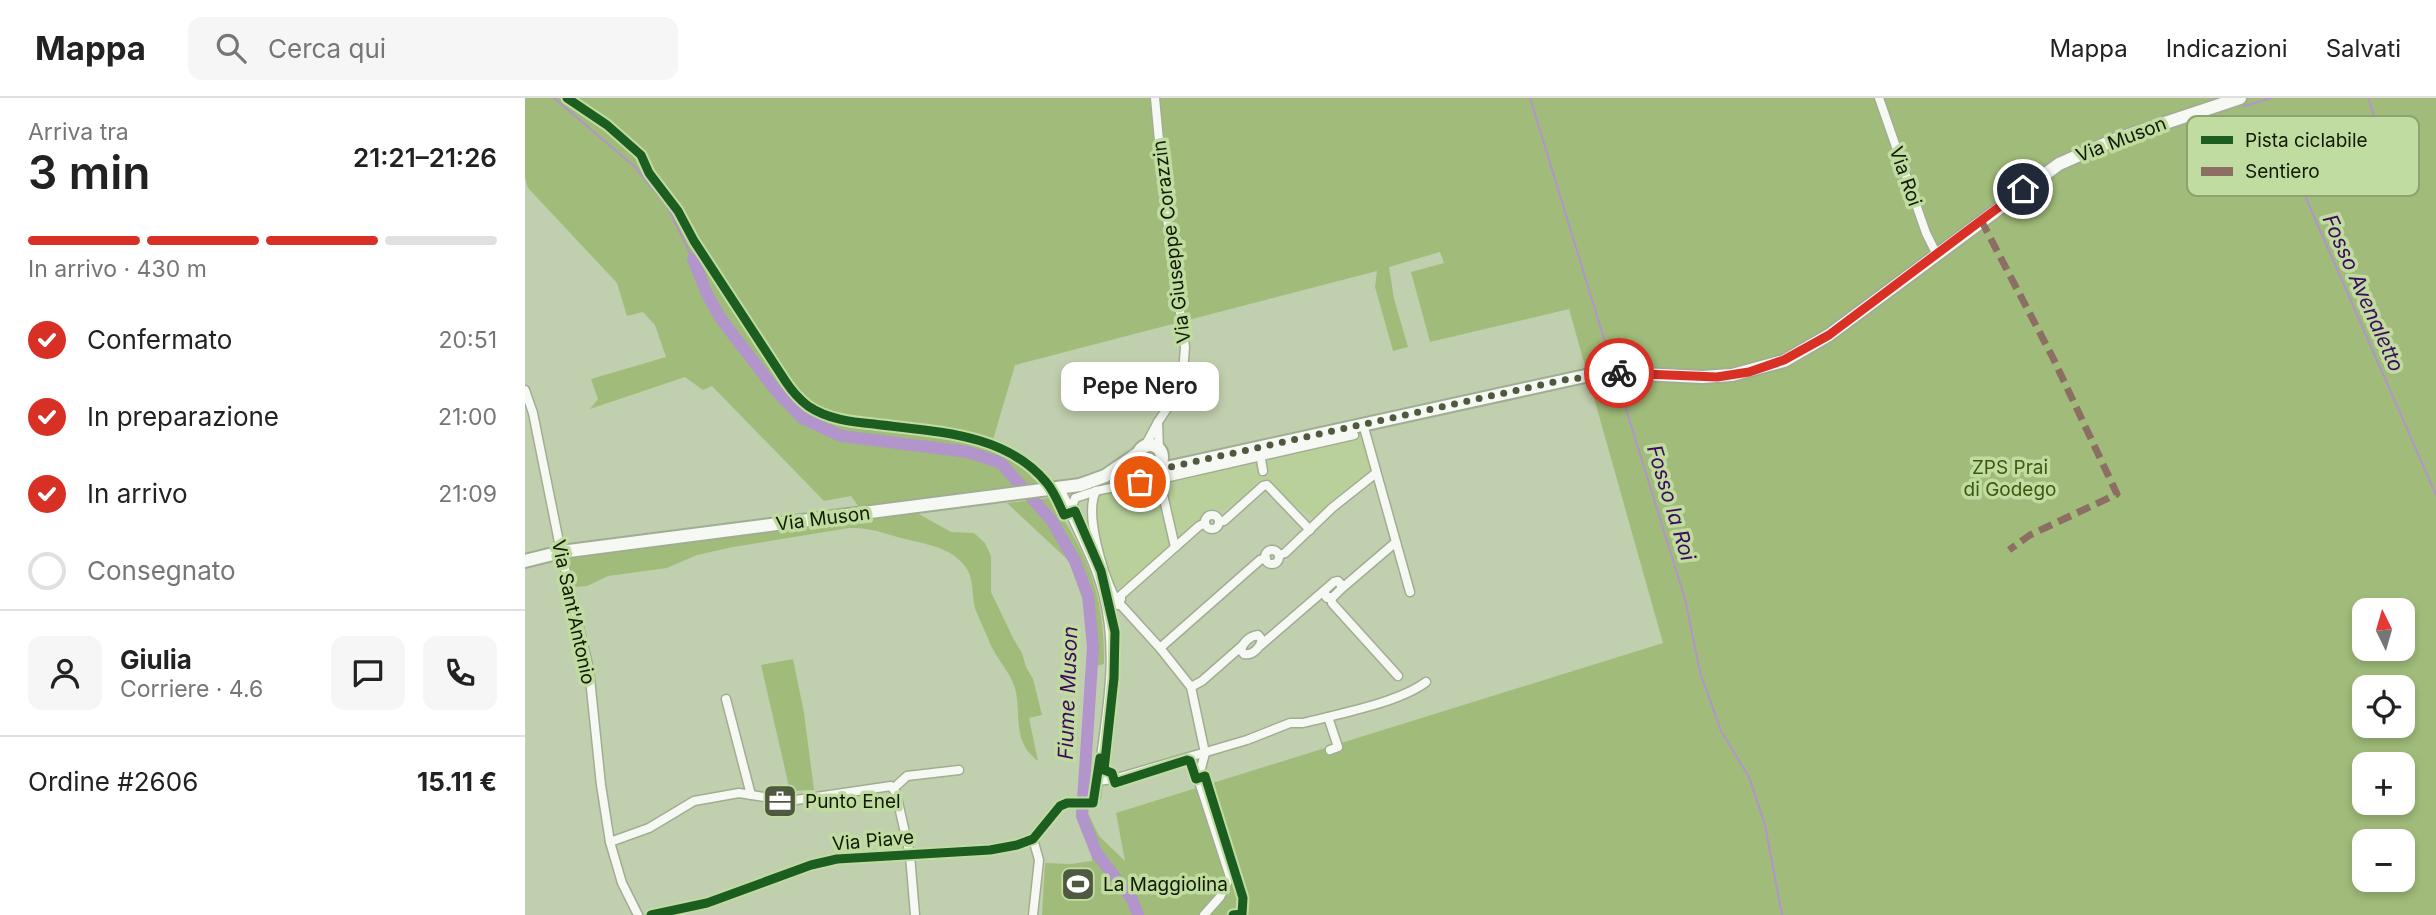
<!DOCTYPE html>
<html lang="it">
<head>
<meta charset="utf-8">
<style>
	:root { --surface:#fff; --page:#f6f6f6; --text:#222; --muted:#767676; --line:#e0e0e0; --accent:#d93025 }
	body { margin:0; font-family:Inter,sans-serif; background:var(--page); color:var(--text); height:100vh; display:flex; flex-direction:column; font-size:26px; white-space:nowrap }
	* { box-sizing:border-box; margin:0 }
	p { font-size:23px; color:var(--muted) }
	.icon { flex:none; width:38px; height:38px; fill:none; stroke:currentColor; stroke-width:2; stroke-linecap:round; stroke-linejoin:round }
	.map { position:relative; flex:1; overflow:hidden }
	.panel { display:flex; flex-direction:column; background:var(--surface); width:525px }
	.panel>* { flex:none }
	.needle { width:46px; rotate:355deg }
	.controls { position:absolute; left:1827px; top:500px; display:grid; gap:14px }
	.controls a { display:grid; place-items:center; width:63px; height:63px; border-radius:14px; background:var(--surface); box-shadow:0 4px 10px #0003; font-size:35px }
	.pin { position:absolute; display:grid; place-items:center; width:60px; height:60px; color:#fff; margin:-30px; border:4px solid #fff; border-radius:50%; box-shadow:0 2px 7px #0007 }
	.courier { position:absolute; display:grid; place-items:center; width:70px; height:70px; margin:-35px; border:5px solid #d93025; border-radius:50%; background:#fff; color:#222; box-shadow:0 2px 9px #0007 }
	.bubble { position:absolute; height:49px; border-radius:14px; background:var(--surface); box-shadow:0 4px 10px #0003; font-size:23px; font-weight:600; line-height:49px; text-align:center }
	.overview em { font-style:normal; font-weight:600 }
	.overview div { display:flex; flex-direction:column-reverse }
	.overview { display:flex; align-items:center; justify-content:space-between; height:119px; padding:0 28px }
	h1 { font-size:46px; font-weight:600; line-height:52px }
	.bar { display:grid; grid-template-columns:repeat(4,1fr); gap:10px 7px; align-content:center; height:84px; padding:0 28px }
	.bar i { height:9px; border-radius:5px; background:var(--line) }
	.bar .active { background:var(--accent) }
	.bar p { grid-column:span 4 }
	.line { display:flex; align-items:center; gap:18px; padding:0 28px; border-top:2px solid var(--line) }
	.line div { flex:1 }
	.round { display:grid; place-items:center; flex:none; width:74px; height:74px; border-radius:14px; background:var(--page) }
	ol { padding:0 28px; list-style:none }
	li { display:flex; align-items:center; gap:21px; height:77px }
	li p { margin-inline-start:auto }
	li .icon { padding:7px; border-radius:50%; background:var(--accent); color:#fff; stroke-width:4 }
	li:last-child { color:var(--muted) }
	li i { width:38px; height:38px; border:4px solid var(--line); border-radius:50% }
	header { display:flex; align-items:center; gap:42px; box-sizing:border-box; height:98px; padding:0 35px; background:var(--surface); border-bottom:2px solid var(--line) }
	header strong { font-size:33px }
	nav { display:flex; gap:38px; margin-inline-start:auto; font-size:24px }
	.search { width:490px; height:63px; background:var(--page); display:flex; align-items:center; gap:18px; box-sizing:border-box; padding:0 24px; border-radius:14px; color:var(--muted); font-size:26px }
	main { display:flex; flex:1; min-height:0 }
	.map>svg:first-child { display:block }
	.built { fill:#b9d09b }
	.green { fill:#a1bc7a; fill-rule:evenodd }
	.lines { fill:none; stroke-linecap:round; stroke-linejoin:round }
	.stream { stroke:#b295ca; stroke-width:2 }
	.river { stroke:#b295ca; stroke-width:12 }
	.street-casing { stroke:#a1ad93; stroke-width:11 }
	.secondary-casing { stroke:#a1ad93; stroke-width:16 }
	.street { stroke:#f6f8f3; stroke-width:8 }
	.secondary { stroke:#f6f8f3; stroke-width:12 }
	.quiet { stroke:#8d6e63; stroke-width:7; stroke-dasharray:14 7; stroke-linecap:butt }
	.cycleway-casing { stroke:#c1dca0; stroke-width:13 }
	.cycleway { stroke:#1b5e20; stroke-width:9 }
	.done { stroke:#4e593f; stroke-width:7; stroke-dasharray:0 12.6 }
	.route { stroke:#d93025; stroke-width:9 }
	.labels { text-anchor:middle; stroke-width:7; stroke-linejoin:round; paint-order:stroke }
	.street-label { font-size:19px; fill:#111a04; stroke:#c1dca0 }
	.park-label { font-size:19px; fill:#3e5810; stroke:#c1dca0 }
	.poi-label { font-size:19px; fill:#111a04; stroke:#c1dca0; text-anchor:start }
	.water-label { font-size:21px; font-style:italic; fill:#3e0b5e; stroke:#c1dca0 }
	.key { fill:#c1dca0; stroke:#8ca271; stroke-width:2 }
	.key-label { font-size:19px; fill:#111a04 }
</style>
</head>
<body>
<header>
<strong>Mappa</strong>
<div class="search"><svg class="icon" aria-label="search" viewBox="0 0 24 24"><circle cx="10" cy="10" r="6"/><path d="M15 15l6 6"/></svg>Cerca qui</div>
<nav><a>Mappa</a><a>Indicazioni</a><a>Salvati</a></nav>
</header>
<main>
<section class="panel">
<div class="overview"><div><h1>3 min</h1><p>Arriva tra</p></div><em>21:21–21:26</em></div>
<div class="bar"><i class="active"></i><i class="active"></i><i class="active"></i><i></i><p>In arrivo · 430 m</p></div>
<ol>
<li><svg class="icon" aria-label="check" viewBox="0 0 24 24"><path d="M5 12l5 5 9-10"/></svg>Confermato<p>20:51</p></li>
<li><svg class="icon" aria-label="check" viewBox="0 0 24 24"><path d="M5 12l5 5 9-10"/></svg>In preparazione<p>21:00</p></li>
<li><svg class="icon" aria-label="check" viewBox="0 0 24 24"><path d="M5 12l5 5 9-10"/></svg>In arrivo<p>21:09</p></li>
<li><i></i>Consegnato</li>
</ol>
<div class="line" style="height:126px"><a class="round"><svg class="icon" aria-label="person" viewBox="0 0 24 24"><circle cx="12" cy="8" r="4"/><path d="M4 21q1-7 8-7t8 7"/></svg></a><div><b>Giulia</b><p>Corriere · 4.6</p></div><a class="round"><svg class="icon" aria-label="chat" viewBox="0 0 24 24"><path d="M4 5h16v11H9l-5 4z"/></svg></a><a class="round"><svg class="icon" aria-label="phone" viewBox="0 0 24 24"><path d="M5 4h4l2 5-3 2q2 4 5 5l2-3 5 2v4C11 20 4 13 5 4z"/></svg></a></div>
<div class="line" style="height:91px"><div>Ordine #2606</div><b>15.11 €</b></div>
</section>
<div class="map">
<svg width="1911" height="817" viewBox="0 0 1911 817">
	<rect width="100%" height="100%" fill="#c0cfad"/>
	<polygon class="built" points="836,334 852,375 788,420 739,386 698,413 687,410 600,488 593,490 585,486 569,415 569,401 576,393"/>
	<g class="green">
		<path d="M0,0H1911V817H517L520,765L546,766L567,763L566,744L554,723L553,713L563,715L574,738L600,763L591,715L1138,545L1044,211L905,244L886,174L919,165L915,154L864,169L869,201L883,249L868,253L850,189L852,173L490,267L467,345L483,353L479,356L498,369L515,388L334,409L326,398L299,403L187,288L178,292L160,279L65,311L73,301L66,281L141,259L130,227L118,214L102,218L92,185L3,90L0,80ZM1839,513H1878V551H1839ZM1839,590H1878V628H1839ZM1839,667H1878V705H1839ZM1839,744H1878V782H1839Z"/>
		<path d="M524,400C563,454 580,499 579,566L567,569L571,539L544,463L482,405Z"/>
		<path d="M392,415L426,434L449,435L460,445L466,458V494L489,542L497,555L501,569L508,581L517,617L504,620L513,663C486,643 497,616 490,590C484,572 470,559 464,543C460,533 455,523 451,513C446,498 450,480 439,467C424,448 398,446 376,440C358,435 344,429 324,430L208,449L172,457L142,470L83,478L62,488L49,489L42,461Z"/>
		<polygon points="268,561 279,615 289,692 265,693 236,567"/>
	</g>
	<g class="lines">
		<g class="stream">
			<polyline points="29,0 110,69 142,108 168,161"/>
			<polyline points="1005,0 1088,270"/>
			<polyline points="1843,0 1859,45 1856,52 1780,98 1911,397"/>
			<polyline points="1719,4 1720,8 1746,0"/>
			<polyline points="1092,282 1160,501 1175,574 1196,633 1224,679 1240,727 1257,817"/>
		</g>
		<polyline class="river" points="168,161 182,196 196,221 252,294 277,320 316,338 443,354 476,365 527,423 550,463 563,498 568,549 557,718 572,756 607,801 613,817"/>
		<g class="street-casing">
			<g id="street">
				<polyline points="630,0 640,106 660,249 657,288 633,324"/>
				<polyline points="1354,0 1401,135 1411,155"/>
				<polyline points="0,292 8,315 36,454 64,571 76,687 85,744 97,785 113,817"/>
				<polyline points="838,326 885,494"/>
				<polyline points="619,350 633,324 634,352"/>
				<polyline points="735,355 738,373"/>
				<polyline points="605,385 612,379 617,368"/>
				<polyline points="534,389 545,410"/>
				<circle cx="687" cy="424" r="7"/>
				<polyline points="694,423 699,423 738,388 742,387 785,432"/>
				<polyline points="650,449 636,388 640,380 829,337"/>
				<circle cx="747" cy="459" r="7"/>
				<polyline points="754,457 760,455 807,410 851,375"/>
				<polyline points="816,491 871,444"/>
				<path d="M589,498L596,501L593,507L587,505L589,498C578,475 559,416 571,393C591,388 619,388 631,369"/>
				<polyline points="594,499 674,428 680,425"/>
				<polyline points="806,499 807,505 873,578"/>
				<polyline points="595,506 635,550 666,589 680,655 674,678"/>
				<path d="M733,537L737,542C735,550 727,558 719,556L716,552C718,544 725,538 733,537Z"/>
				<polyline points="736,547 809,484 813,483 816,486 816,491 808,499 802,500 800,497 800,492"/>
				<polyline points="635,550 735,462 741,460"/>
				<polyline points="666,589 677,583 718,547"/>
				<polyline points="201,601 226,697"/>
				<polyline points="803,619 813,649 805,652"/>
				<polyline points="666,659 705,779 695,799 679,817"/>
				<path d="M572,683L589,681L722,642L765,625H778C813,616 873,605 901,584"/>
				<polyline points="369,690 382,678 434,672"/>
				<polyline points="85,744 124,730 169,703 214,695 264,703 366,688 371,695 385,757 390,817"/>
				<path d="M126,817L182,805L286,767L312,761L465,752L492,747L508,741L535,708L542,705H568L571,698C578,631 596,562 578,495C571,467 557,441 545,415L550,400L571,393"/>
				<polyline points="508,817 514,762 508,741"/>
			</g>
		</g>
		<g class="secondary-casing">
			<g id="secondary">
				<circle cx="625" cy="359" r="12"/>
				<polyline points="632,369 641,370 1060,278 1097,275 1177,279 1207,277 1259,263 1304,237 1534,66 1589,42 1715,0"/>
				<polyline points="0,463 36,454 555,387 580,378 615,354"/>
			</g>
		</g>
		<use href="#street" class="street"/>
		<use href="#secondary" class="secondary"/>
		<polyline class="quiet" points="1456,122 1528,260 1592,396 1505,437 1484,452"/>
		<g class="cycleway-casing">
			<g id="cycleway">
				<path d="M42,0L82,27L116,57L124,75L153,113L169,143L261,284C267,293 274,301 283,308C302,321 326,324 349,326C409,334 479,334 521,384C529,393 534,406 539,417L550,413L576,473L590,534L589,580L579,672L587,675L590,685L662,662L665,663L671,681L680,678L718,800L717,816L708,817"/>
				<polyline points="126,817 182,805 286,767 312,761 465,752 492,747 508,741 535,708 542,705 568,705 575,660"/>
			</g>
		</g>
		<use href="#cycleway" class="cycleway"/>
	</g>
	<g class="lines">
		<polyline class="done" points="615,384 626,377 632,369 641,370 1038,282 1094,275"/>
		<polyline class="route" points="1094,275 1192,279 1224,274 1259,262 1304,237 1498,91"/>
	</g>
	<defs>
		<g id="office-square" transform="scale(1.75)"><rect x="-9" y="-9" width="18" height="18" rx="4" fill="#4e593f" stroke="#c1dca0"/><path d="M-6-3h4V-5.5h4V-3h4V5H-6ZM-1-4.5V-3h2v-1.5ZM-6 0V1H6V0Z" fill="#fff"/></g>
		<g id="stadium-square" transform="scale(1.75)"><rect x="-9" y="-9" width="18" height="18" rx="4" fill="#4e593f" stroke="#c1dca0"/><path d="M0-5a6.5 5 0 1 0 0 10a6.5 5 0 1 0 0-10ZM-3.5-1.8h7v3.6h-7Z" fill="#fff"/></g>
	</defs>
	<g fill-rule="evenodd">
		<use href="#office-square" x="255" y="703"/>
		<use href="#stadium-square" x="553" y="786"/>
	</g>
	<g class="labels">
		<g class="street-label">
			<text transform="translate(1596 41) rotate(-21)" y="7">Via Muson</text>
			<text transform="translate(1381 78) rotate(71)" y="7">Via Roi</text>
			<text transform="translate(646 144) rotate(-97)" y="7">Via Giuseppe Corazzin</text>
			<text transform="translate(298 420) rotate(-7)" y="7">Via Muson</text>
			<text transform="translate(49 514) rotate(78)" y="7">Via Sant'Antonio</text>
			<text transform="translate(348 742) rotate(-5)" y="7">Via Piave</text>
		</g>
		<g class="park-label">
			<text x="1485" y="376">ZPS Prai<tspan x="1485" dy="22">di Godego</tspan></text>
		</g>
		<g class="poi-label">
			<text x="280" y="710">Punto Enel</text>
			<text x="578" y="793">La Maggiolina</text>
		</g>
		<g class="water-label">
			<text transform="translate(1838 195) rotate(66)" y="7">Fosso Avenaletto</text>
			<text transform="translate(1146 405) rotate(73)" y="7">Fosso la Roi</text>
			<text transform="translate(543 595) rotate(-88)" y="7">Fiume Muson</text>
		</g>
	</g>
	<rect x="1662" y="18" width="232" height="80" rx="10" class="key"/>
	<rect x="1676" y="38" width="32" height="8" fill="#1b5e20"/>
	<rect x="1676" y="69" width="32" height="9" fill="#8d6e63"/>
	<g class="key-label">
		<text x="1720" y="49">Pista ciclabile</text>
		<text x="1720" y="80">Sentiero</text>
	</g>
</svg>
<div class="controls">
<a><svg class="needle" viewBox="-14 -14 28 28"><path d="M0-13l5 13h-10z" fill="#e53935"/><path d="M0 13l5-13h-10z" fill="#767676"/></svg></a>
<a><svg class="icon" aria-label="locate" viewBox="0 0 24 24"><circle cx="12" cy="12" r="6"/><path d="M12 2v4M12 18v4M2 12h4M18 12h4"/></svg></a>
<a>+</a>
<a>−</a>
</div>
<div class="pin" style="left:615px;top:384px;background:#ea580c"><svg class="icon" aria-label="bag" viewBox="0 0 24 24"><path d="M5 8h14l-1 12H6zM9 8a3 3 0 0 1 6 0"/></svg></div>
<div class="pin" style="left:1498px;top:91px;background:#1f2937"><svg class="icon" aria-label="home" viewBox="0 0 24 24"><path d="M3 11l9-7 9 7M6 9v11h12V9"/></svg></div>
<div class="courier" style="left:1094px;top:275px"><svg class="icon" aria-label="bike" viewBox="0 0 24 24"><circle cx="6" cy="16" r="4"/><circle cx="18" cy="16" r="4"/><path d="M6 16l4-8h5l3 8M10 8l3 8H6M13 5h3"/></svg></div>
<div class="bubble" style="left:536px;top:264px;width:158px">Pepe Nero</div>
</div>
</main>
</body>
</html>
